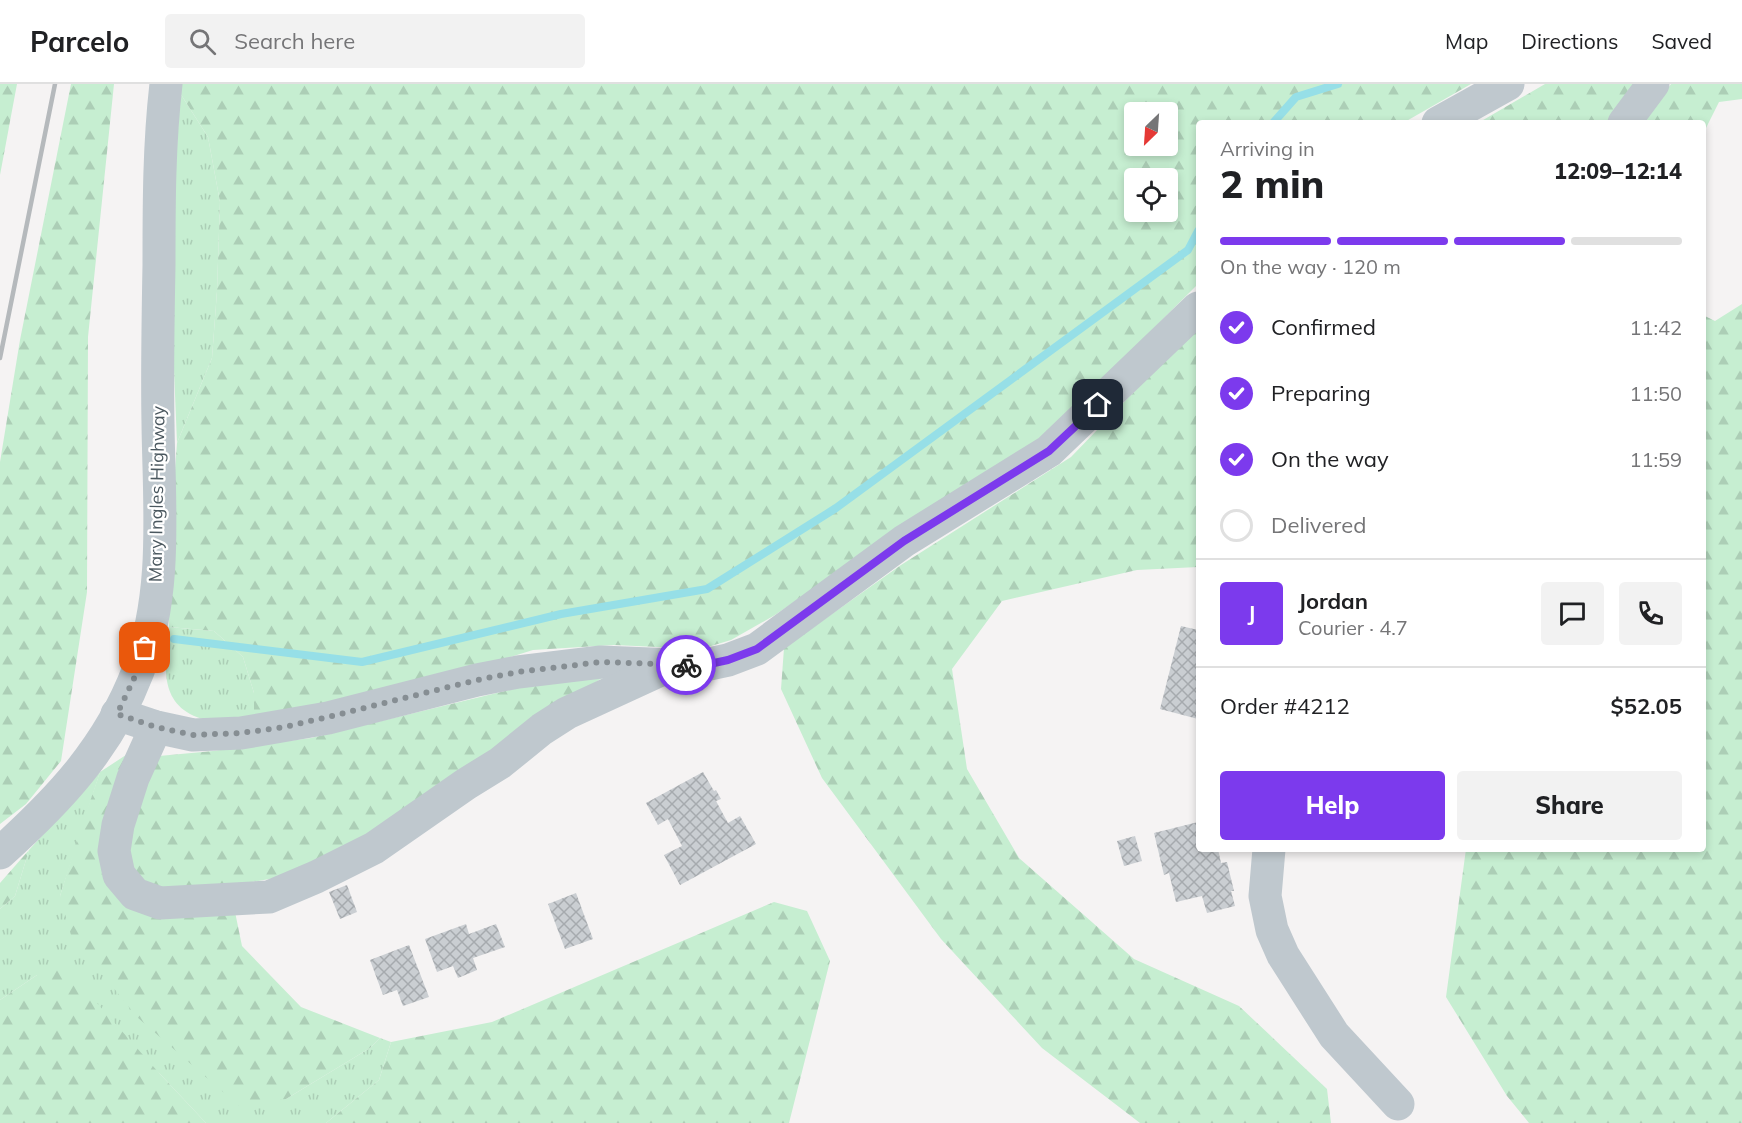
<!DOCTYPE html>
<html lang="en">
<head>
<meta charset="utf-8">
<style>
	:root { --surface:#fff; --page:#f2f2f2; --text:#202124; --muted:#757577; --line:#e0e0e0; --accent:#7c3aed }
	body { margin:0; font-family:Mulish,sans-serif; background:var(--page); color:var(--text); height:100vh; display:flex; flex-direction:column; font-size:22px; white-space:nowrap }
	* { box-sizing:border-box; margin:0 }
	p { font-size:20px; color:var(--muted) }
	.icon { flex:none; width:33px; height:33px; fill:none; stroke:currentColor; stroke-width:2; stroke-linecap:round; stroke-linejoin:round }
	.map { position:relative; flex:1; overflow:hidden }
	.side { position:absolute; left:1196px; top:36px; width:510px; height:732px; display:flex; flex-direction:column; background:var(--surface); border-radius:6px; box-shadow:0 3px 9px #0003 }
	.side>* { flex:none }
	.needle { width:39px; rotate:205deg }
	.tools { position:absolute; left:1124px; top:18px; display:grid; gap:12px }
	.tools a { display:grid; place-items:center; width:54px; height:54px; border-radius:6px; background:var(--surface); box-shadow:0 3px 9px #0003; font-size:30px }
	.pin { position:absolute; display:grid; place-items:center; width:51px; height:51px; color:#fff; margin:-26px; border-radius:12px; box-shadow:0 3px 9px #0006 }
	.courier { position:absolute; display:grid; place-items:center; width:60px; height:60px; margin:-30px; border:4px solid #7c3aed; border-radius:50%; background:#fff; color:#222; box-shadow:0 2px 8px #0007 }
	.head em { font-style:normal; font-weight:800 }
	.head div { display:flex; flex-direction:column-reverse }
	.head { display:flex; align-items:center; justify-content:space-between; height:102px; padding:0 24px }
	h1 { font-size:39px; font-weight:800; line-height:45px }
	.bar { display:grid; grid-template-columns:repeat(4,1fr); gap:9px 6px; align-content:center; height:72px; padding:0 24px }
	.bar i { height:8px; border-radius:4px; background:var(--line) }
	.bar .selected { background:var(--accent) }
	.bar p { grid-column:span 4 }
	.line { display:flex; align-items:center; gap:15px; padding:0 24px; border-top:2px solid var(--line) }
	.line div { flex:1 }
	.round { display:grid; place-items:center; flex:none; width:63px; height:63px; border-radius:6px; background:var(--page) }
	ol { padding:0 24px; list-style:none }
	li { display:flex; align-items:center; gap:18px; height:66px }
	li p { margin-inline-start:auto }
	li .icon { padding:6px; border-radius:50%; background:var(--accent); color:#fff; stroke-width:4 }
	li:last-child { color:var(--muted) }
	li i { width:33px; height:33px; border:3px solid var(--line); border-radius:50% }
	.primary-button { display:flex; gap:12px; margin-top:auto; padding:12px 24px }
	.primary-button a { flex:1; height:69px; border-radius:6px; background:var(--accent); color:#fff; font-size:24px; font-weight:800; line-height:69px; text-align:center }
	.primary-button a+a { background:var(--page); color:var(--text) }
	header { display:flex; align-items:center; gap:36px; box-sizing:border-box; height:84px; padding:0 30px; background:var(--surface); border-bottom:2px solid var(--line) }
	header strong { font-size:28px }
	nav { display:flex; gap:33px; margin-inline-start:auto; font-size:21px }
	.search { width:420px; height:54px; background:var(--page); display:flex; align-items:center; gap:15px; box-sizing:border-box; padding:0 21px; border-radius:6px; color:var(--muted); font-size:22px }
	.map>svg:first-child { display:block }
	.grass { fill:url(#grass-tufts) }
	.forest { fill:url(#forest-firs); fill-rule:evenodd }
	.lines { fill:none; stroke-linecap:round; stroke-linejoin:round }
	.stream { stroke:#96dfe7; stroke-width:8 }
	.building { fill:url(#building-cross-hatch) }
	.minor { stroke:#bfc8ce; stroke-width:33 }
	.rail { stroke:#b5b9bc; stroke-width:4.5 }
	.done { stroke:#868e93; stroke-width:6; stroke-dasharray:0 10.8 }
	.route { stroke:#7c3aed; stroke-width:8 }
	.labels { text-anchor:middle; stroke-width:4.5; stroke-linejoin:round; paint-order:stroke }
	.street-label { font-size:18px; fill:#4b585f; stroke:#fff }
</style>
</head>
<body>
<header>
<strong>Parcelo</strong>
<div class="search"><svg class="icon" aria-label="search" viewBox="0 0 24 24"><circle cx="10" cy="10" r="6"/><path d="M15 15l6 6"/></svg>Search here</div>
<nav><a>Map</a><a>Directions</a><a>Saved</a></nav>
</header>
<div class="map">
<svg width="1742" height="1039" viewBox="0 0 1742 1039">
	<defs>
		<pattern id="grass-tufts" width="24" height="20" patternUnits="userSpaceOnUse" patternTransform="scale(1.5)"><rect width="24" height="20" fill="#c6eed1"/><path d="M3 7l-1-3M5 7V3M7 7l1-3M15 17l-1-3M17 17v-4M19 17l1-3" fill="none" stroke="#acceb6"/></pattern>
		<pattern id="forest-firs" width="22" height="20" patternUnits="userSpaceOnUse" patternTransform="scale(1.5)"><rect width="22" height="20" fill="#c6eed1"/><path d="M5 1l3.5 6h-7zM16 11l3.5 6h-7z" fill="#acceb6"/></pattern>
		<pattern id="building-cross-hatch" width="8" height="8" patternUnits="userSpaceOnUse" patternTransform="scale(1.5)"><rect width="8" height="8" fill="#caced2"/><path d="M0 0l8 8M0 8l8-8" fill="none" stroke="#a6aaae"/></pattern>
	</defs>
	<rect width="100%" height="100%" fill="#f5f3f3"/>
	<g class="grass">
		<polygon points="180,9 208,53 220,118 217,207 212,274 177,359 170,188"/>
		<path d="M169,543L214,547L243,573L254,609V635C239,635 220,639 206,636C157,623 165,583 169,543Z"/>
		<polygon points="100,688 60,812 286,1015 370,964 380,954 391,958 379,996 326,1039 206,1039 160,990 37,891 0,916 0,825 15,812 29,766"/>
	</g>
	<g class="forest">
		<polygon points="0,0 17,0 0,91"/>
		<polygon points="71,0 114,0 88,253 87,508 61,677 26,720 0,740 0,378 20,256"/>
		<path d="M182,0H1471L1403,39H1198V200L1072,326L1022,369L903,443L775,531L731,556L701,565L614,561L533,566L429,598L254,635V609L243,573L214,547L169,543L168,483L177,359L212,274L217,207L220,118L208,53L180,9ZM1134,28H1167V62H1134ZM1134,94H1167V128H1134Z"/>
		<polygon points="1545,0 1639,0 1606,39 1478,39"/>
		<polygon points="1671,0 1742,0 1742,15 1719,18 1703,50 1702,39 1643,39"/>
		<polygon points="1742,220 1742,1039 1529,1039 1507,1012 1446,913 1466,765 1702,765 1703,231 1715,237"/>
		<polygon points="1198,245 1198,483 1137,486 1002,517 952,585 967,685 1019,774 1134,875 1239,922 1327,1005 1331,1039 1140,1039 1042,964 941,855 822,694 781,605 784,564 901,481 1071,373 1157,284"/>
		<polygon points="608,590 348,763 286,792 230,802 168,805 141,796 124,774 128,739 159,672 213,667 311,654 559,594"/>
		<polygon points="129,669 108,793 234,823 242,862 301,923 380,954 370,964 286,1015 239,1022 137,933 71,851 60,812 78,753 100,688"/>
		<polygon points="29,766 15,812 0,825 0,799"/>
		<polygon points="774,818 807,827 830,877 789,1039 326,1039 379,996 391,958 492,938"/>
		<polygon points="64,882 160,990 206,1039 0,1039 0,916 37,891"/>
	</g>
	<g class="lines">
		<g class="stream">
			<polyline points="1273,39 1296,13 1338,0"/>
			<polyline points="174,555 362,578 561,530 707,505 836,424 1188,166 1198,147"/>
		</g>
	</g>
	<g class="building">
		<polygon points="1181,542 1198,546 1198,635 1160,625"/>
		<polygon points="703,688 714,707 716,706 721,715 716,717 728,739 740,732 756,760 680,801 664,771 682,762 668,735 658,741 646,719"/>
		<polygon points="1198,738 1198,765 1218,765 1221,779 1227,778 1234,807 1231,807 1235,822 1207,829 1202,812 1176,818 1169,789 1164,791 1154,749"/>
		<polygon points="1135,752 1142,777 1124,782 1117,757"/>
		<polygon points="347,801 357,828 340,835 329,808"/>
		<polygon points="576,809 593,855 565,865 548,820"/>
		<polygon points="466,840 469,850 496,840 505,863 473,874 477,886 458,894 453,882 437,888 425,855"/>
		<polygon points="409,861 429,913 403,922 397,906 383,911 370,876"/>
	</g>
	<g class="lines">
		<g class="minor">
			<polyline points="1438,39 1508,0"/>
			<polyline points="1624,39 1653,0"/>
			<polyline points="117,630 156,643 193,651 241,649 328,634 477,596 518,588 601,578 700,582 728,576 757,565 904,457 1049,367 1198,224"/>
			<polyline points="156,643 133,694 118,741 114,767 119,791 135,810 160,819 269,813 316,793 374,764 466,700 500,679 542,645 567,629 667,583"/>
			<polyline points="1269,765 1265,812 1272,846 1283,871 1334,951 1398,1020"/>
			<path d="M0,769C60,715 109,663 138,587C168,509 159,421 158,340C157,287 158,234 159,181C159,121 159,60 166,0"/>
		</g>
		<polyline class="rail" points="0,274 55,0"/>
	</g>
	<g class="lines">
		<polyline class="done" points="145,564 138,586 117,630 156,643 193,651 241,649 284,643 328,633 477,596 518,588 601,578 686,581"/>
		<polyline class="route" points="686,581 700,582 728,576 757,565 904,457 1049,367 1098,321"/>
	</g>
	<g class="labels">
		<g class="street-label">
			<text transform="translate(157 410) rotate(-89)" y="6">Mary Ingles Highway</text>
		</g>
	</g>
</svg>
<div class="tools">
<a><svg class="needle" viewBox="-14 -14 28 28"><path d="M0-13l5 13h-10z" fill="#e53935"/><path d="M0 13l5-13h-10z" fill="#757577"/></svg></a>
<a><svg class="icon" aria-label="locate" viewBox="0 0 24 24"><circle cx="12" cy="12" r="6"/><path d="M12 2v4M12 18v4M2 12h4M18 12h4"/></svg></a>
</div>
<div class="pin" style="left:145px;top:564px;background:#ea580c"><svg class="icon" aria-label="bag" viewBox="0 0 24 24"><path d="M5 8h14l-1 12H6zM9 8a3 3 0 0 1 6 0"/></svg></div>
<div class="pin" style="left:1098px;top:321px;background:#1f2937"><svg class="icon" aria-label="home" viewBox="0 0 24 24"><path d="M3 11l9-7 9 7M6 9v11h12V9"/></svg></div>
<div class="courier" style="left:686px;top:581px"><svg class="icon" aria-label="bike" viewBox="0 0 24 24"><circle cx="6" cy="16" r="4"/><circle cx="18" cy="16" r="4"/><path d="M6 16l4-8h5l3 8M10 8l3 8H6M13 5h3"/></svg></div>
<section class="side">
<div class="head"><div><h1>2 min</h1><p>Arriving in</p></div><em>12:09–12:14</em></div>
<div class="bar"><i class="selected"></i><i class="selected"></i><i class="selected"></i><i></i><p>On the way · 120 m</p></div>
<ol>
<li><svg class="icon" aria-label="check" viewBox="0 0 24 24"><path d="M5 12l5 5 9-10"/></svg>Confirmed<p>11:42</p></li>
<li><svg class="icon" aria-label="check" viewBox="0 0 24 24"><path d="M5 12l5 5 9-10"/></svg>Preparing<p>11:50</p></li>
<li><svg class="icon" aria-label="check" viewBox="0 0 24 24"><path d="M5 12l5 5 9-10"/></svg>On the way<p>11:59</p></li>
<li><i></i>Delivered</li>
</ol>
<div class="line" style="height:108px"><b class="round" style="background:var(--accent);color:#fff">J</b><div><b>Jordan</b><p>Courier · 4.7</p></div><a class="round"><svg class="icon" aria-label="chat" viewBox="0 0 24 24"><path d="M4 5h16v11H9l-5 4z"/></svg></a><a class="round"><svg class="icon" aria-label="phone" viewBox="0 0 24 24"><path d="M5 4h4l2 5-3 2q2 4 5 5l2-3 5 2v4C11 20 4 13 5 4z"/></svg></a></div>
<div class="line" style="height:78px"><div>Order #4212</div><b>$52.05</b></div>
<div class="primary-button"><a>Help</a><a>Share</a></div>
</section>
</div>
</body>
</html>
